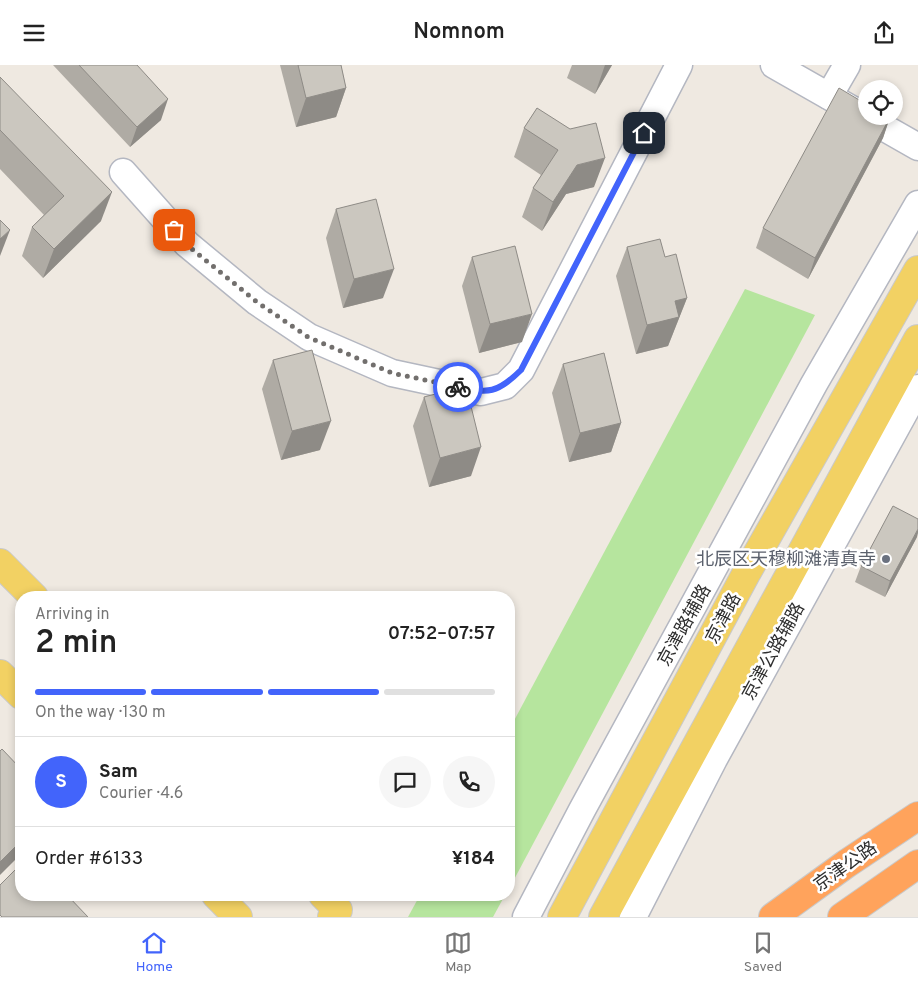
<!DOCTYPE html>
<html lang="en">
<head>
<meta charset="utf-8">
<style>
	:root { --surface:#fff; --page:#f6f6f6; --text:#222; --muted:#767676; --line:#e0e0e0; --accent:#4264fb }
	body { margin:0; font-family:Overpass,"Noto Sans SC",sans-serif; background:var(--page); color:var(--text); height:100vh; display:flex; flex-direction:column; font-size:19px; white-space:nowrap }
	* { box-sizing:border-box; margin:0 }
	p { font-size:16px; color:var(--muted) }
	.icon { flex:none; width:28px; height:28px; fill:none; stroke:currentColor; stroke-width:2; stroke-linecap:round; stroke-linejoin:round }
	.map { position:relative; flex:1; overflow:hidden }
	.details { position:absolute; left:15px; top:526px; width:500px; height:310px; display:flex; flex-direction:column; background:var(--surface); border-radius:20px; box-shadow:0 2px 8px #0003 }
	.details>* { flex:none }
	.controls { position:absolute; left:858px; top:15px; display:grid; gap:10px }
	.controls a { display:grid; place-items:center; width:45px; height:45px; border-radius:50%; background:var(--surface); box-shadow:0 2px 8px #0003; font-size:25px }
	.pin { position:absolute; display:grid; place-items:center; width:42px; height:42px; color:#fff; margin:-21px; border-radius:10px; box-shadow:0 2px 8px #0006 }
	.courier { position:absolute; display:grid; place-items:center; width:50px; height:50px; margin:-25px; border:4px solid #4264fb; border-radius:50%; background:#fff; color:#222; box-shadow:0 1px 6px #0007 }
	.head em { font-style:normal; font-weight:600 }
	.head div { display:flex; flex-direction:column-reverse }
	.head { display:flex; align-items:center; justify-content:space-between; height:85px; padding:0 20px }
	h1 { font-size:32px; font-weight:600; line-height:38px }
	.bar { display:grid; grid-template-columns:repeat(4,1fr); gap:8px 5px; align-content:center; height:60px; padding:0 20px }
	.bar i { height:6px; border-radius:4px; background:var(--line) }
	.bar .active { background:var(--accent) }
	.bar p { grid-column:span 4 }
	.line { display:flex; align-items:center; gap:12px; padding:0 20px; border-top:1px solid var(--line) }
	.line div { flex:1 }
	.round { display:grid; place-items:center; flex:none; width:52px; height:52px; border-radius:26px; background:var(--page) }
	header { display:flex; justify-content:space-between; align-items:center; height:65px; padding:0 20px; background:var(--surface); font-size:22px; font-weight:600 }
	.tab-bar { display:flex; justify-content:space-around; align-items:center; height:70px; border-top:1px solid var(--line); background:var(--surface); font-size:14px; color:var(--muted) }
	.tab-bar a { display:grid; justify-items:center; gap:2px }
	.tab-bar .active { color:var(--accent) }
	.map>svg:first-child { display:block }
	.grass { fill:#b6e59e }
	.lines { fill:none; stroke-linecap:round; stroke-linejoin:round }
	.minor-casing { stroke:#b4b7c1; stroke-width:29 }
	.major-casing { stroke:#c9c9c9; stroke-width:30 }
	.highway-casing { stroke:#c9c9c9; stroke-width:30 }
	.minor { stroke:#fff; stroke-width:26 }
	.major { stroke:#f2d163; stroke-width:28 }
	.highway { stroke:#ffa35c; stroke-width:28 }
	.wall { fill:#afaba4 }
	.shaded-wall { fill:#8e8b86 }
	.building { fill:#cbc7bf; stroke:#8e8b86 }
	.done { stroke:#726f6d; stroke-width:5; stroke-dasharray:0 9 }
	.route { stroke:#4264fb; stroke-width:6 }
	.worship-dot { fill:#6b7280; stroke:#fff; stroke-width:2 }
	.labels { text-anchor:middle; stroke-width:5; stroke-linejoin:round; paint-order:stroke }
	.worship-label { font-size:18px; fill:#5b616d; stroke:#fff; text-anchor:end }
	.street-label { font-size:18px; fill:#2e2e2e; stroke:#fff }
</style>
</head>
<body>
<header><svg class="icon" aria-label="menu" viewBox="0 0 24 24"><path d="M4 6h16M4 12h16M4 18h16"/></svg>Nomnom<svg class="icon" aria-label="share" viewBox="0 0 24 24"><path d="M12 15V3M7 8l5-5 5 5M5 13v7h14v-7"/></svg></header>
<div class="map">
<svg width="918" height="852" viewBox="0 0 918 852">
	<rect width="100%" height="100%" fill="#efe9e1"/>
	<g class="grass">
		<polygon points="745,224 815,250 509,824 509,665"/>
		<polygon points="420,830 505,830 493,852 408,852"/>
	</g>
	<g class="lines">
		<g class="minor-casing">
			<g id="minor">
				<polyline points="774,0 918,82"/>
				<polyline points="829,31 847,0"/>
				<polyline points="123,107 187,179 257,237 309,272 392,308 481,327 505,321 521,305 679,0"/>
				<polyline points="526,852 582,745 814,319 918,139"/>
				<polyline points="633,852 714,694 918,323"/>
			</g>
		</g>
		<g class="major-casing">
			<g id="major">
				<polyline points="0,498 34,532"/>
				<polyline points="0,609 21,630"/>
				<polyline points="216,830 238,852"/>
				<polyline points="323,830 338,845 332,852"/>
				<polyline points="562,852 747,507 918,205"/>
				<polyline points="603,852 918,274"/>
			</g>
		</g>
		<g class="highway-casing">
			<g id="highway">
				<polyline points="773,852 846,799 918,751"/>
				<polyline points="842,852 918,799"/>
			</g>
		</g>
		<use href="#minor" class="minor"/>
		<use href="#major" class="major"/>
		<use href="#highway" class="highway"/>
	</g>
	<g class="wall">
		<polygon points="53,0 137,0 161,55 130,82"/>
		<polygon points="280,0 341,0 346,23 336,52 296,62"/>
		<polygon points="572,0 612,0 595,29 567,13"/>
		<polygon points="0,12 101,156 43,213 22,191 32,162 44,150 0,104"/>
		<polygon points="537,43 594,122 566,129 542,166 522,152 533,123 541,110 514,92 524,63"/>
		<polygon points="890,52 883,73 808,214 756,183 763,163"/>
		<polygon points="336,144 383,233 343,243 326,173"/>
		<polygon points="627,182 665,192 687,233 668,281 636,289 616,211"/>
		<polygon points="472,192 522,277 479,288 462,221"/>
		<polygon points="273,295 320,385 281,395 262,324"/>
		<polygon points="563,299 621,358 611,387 569,397 552,328"/>
		<polygon points="424,332 471,411 429,422 413,361"/>
		<polygon points="917,472 885,532 855,517 861,501"/>
	</g>
	<g class="shaded-wall">
		<polygon points="605,0 612,0 595,29"/>
		<polygon points="346,23 336,52 296,62 306,33"/>
		<polygon points="168,34 161,55 130,82 137,62"/>
		<polygon points="890,52 883,73 808,214 815,193"/>
		<polygon points="605,93 594,122 566,129 542,166 553,137 577,100"/>
		<polygon points="112,127 101,156 43,213 54,184"/>
		<polygon points="10,165 0,191 0,174"/>
		<polygon points="394,204 383,233 343,243 354,214"/>
		<polygon points="687,233 668,281 636,289 647,260 675,236"/>
		<polygon points="532,249 522,277 479,288 490,259"/>
		<polygon points="331,356 320,385 281,395 292,366"/>
		<polygon points="621,358 611,387 569,397 580,368"/>
		<polygon points="481,382 471,411 429,422 440,393"/>
		<polygon points="918,464 918,468 917,472 885,532 890,516"/>
		<polygon points="21,776 21,789 0,810 0,797"/>
	</g>
	<g class="building">
		<polygon points="79,0 137,0 168,34 137,62"/>
		<polygon points="298,0 341,0 346,23 306,33"/>
		<polygon points="0,12 112,127 54,184 32,162 64,131 0,65"/>
		<polygon points="839,23 866,39 866,51 888,51 890,52 815,193 763,163"/>
		<polygon points="537,43 570,64 596,58 605,93 577,100 553,137 533,123 558,85 524,63"/>
		<polygon points="376,134 394,204 354,214 336,144"/>
		<polygon points="0,155 10,165 0,174"/>
		<polygon points="660,174 665,192 676,189 687,233 675,236 679,252 647,260 627,182"/>
		<polygon points="515,181 532,249 490,259 472,192"/>
		<polygon points="312,285 331,356 292,366 273,295"/>
		<polygon points="604,288 621,358 580,368 563,299"/>
		<polygon points="466,321 481,382 440,393 424,332"/>
		<polygon points="893,441 918,454 918,464 890,516 861,501"/>
		<polygon points="2,684 21,704 21,776 0,797 0,686"/>
		<polygon points="21,799 21,830 67,830 88,852 2,852 0,850 0,820"/>
	</g>
	<g class="lines">
		<polyline class="done" points="174,165 187,180 257,237 308,272 392,308 458,322"/>
		<path class="route" d="M458,322C488,329 498,328 521,305L644,68"/>
	</g>
	<circle class="worship-dot" cx="886" cy="494" r="5"/>
	<g class="labels">
		<g class="worship-label">
			<text x="876" y="500">北辰区天穆柳滩清真寺</text>
		</g>
		<g class="street-label">
			<text transform="translate(723 553) rotate(-62)" y="6">京津路</text>
			<text transform="translate(684 560) rotate(-61)" y="6">京津路辅路</text>
			<text transform="translate(773 586) rotate(-61)" y="6">京津公路辅路</text>
			<text transform="translate(845 801) rotate(-35)" y="6">京津公路</text>
		</g>
	</g>
</svg>
<div class="controls">
<a><svg class="icon" aria-label="locate" viewBox="0 0 24 24"><circle cx="12" cy="12" r="6"/><path d="M12 2v4M12 18v4M2 12h4M18 12h4"/></svg></a>
</div>
<div class="pin" style="left:174px;top:165px;background:#ea580c"><svg class="icon" aria-label="bag" viewBox="0 0 24 24"><path d="M5 8h14l-1 12H6zM9 8a3 3 0 0 1 6 0"/></svg></div>
<div class="pin" style="left:644px;top:68px;background:#1f2937"><svg class="icon" aria-label="home" viewBox="0 0 24 24"><path d="M3 11l9-7 9 7M6 9v11h12V9"/></svg></div>
<div class="courier" style="left:458px;top:322px"><svg class="icon" aria-label="bike" viewBox="0 0 24 24"><circle cx="6" cy="16" r="4"/><circle cx="18" cy="16" r="4"/><path d="M6 16l4-8h5l3 8M10 8l3 8H6M13 5h3"/></svg></div>
<section class="details">
<div class="head"><div><h1>2 min</h1><p>Arriving in</p></div><em>07:52–07:57</em></div>
<div class="bar"><i class="active"></i><i class="active"></i><i class="active"></i><i></i><p>On the way · 130 m</p></div>
<div class="line" style="height:90px"><b class="round" style="background:var(--accent);color:#fff">S</b><div><b>Sam</b><p>Courier · 4.6</p></div><a class="round"><svg class="icon" aria-label="chat" viewBox="0 0 24 24"><path d="M4 5h16v11H9l-5 4z"/></svg></a><a class="round"><svg class="icon" aria-label="phone" viewBox="0 0 24 24"><path d="M5 4h4l2 5-3 2q2 4 5 5l2-3 5 2v4C11 20 4 13 5 4z"/></svg></a></div>
<div class="line" style="height:65px"><div>Order #6133</div><b>¥184</b></div>
</section>
</div>
<nav class="tab-bar">
<a class="active"><svg class="icon" aria-label="home" viewBox="0 0 24 24"><path d="M3 11l9-7 9 7M6 9v11h12V9"/></svg>Home</a>
<a><svg class="icon" aria-label="map" viewBox="0 0 24 24"><path d="M3 6l6-2 6 2 6-2v14l-6 2-6-2-6 2zM9 4v14M15 6v14"/></svg>Map</a>
<a><svg class="icon" aria-label="saved" viewBox="0 0 24 24"><path d="M7 4h10v16l-5-4-5 4z"/></svg>Saved</a>
</nav>
</body>
</html>
